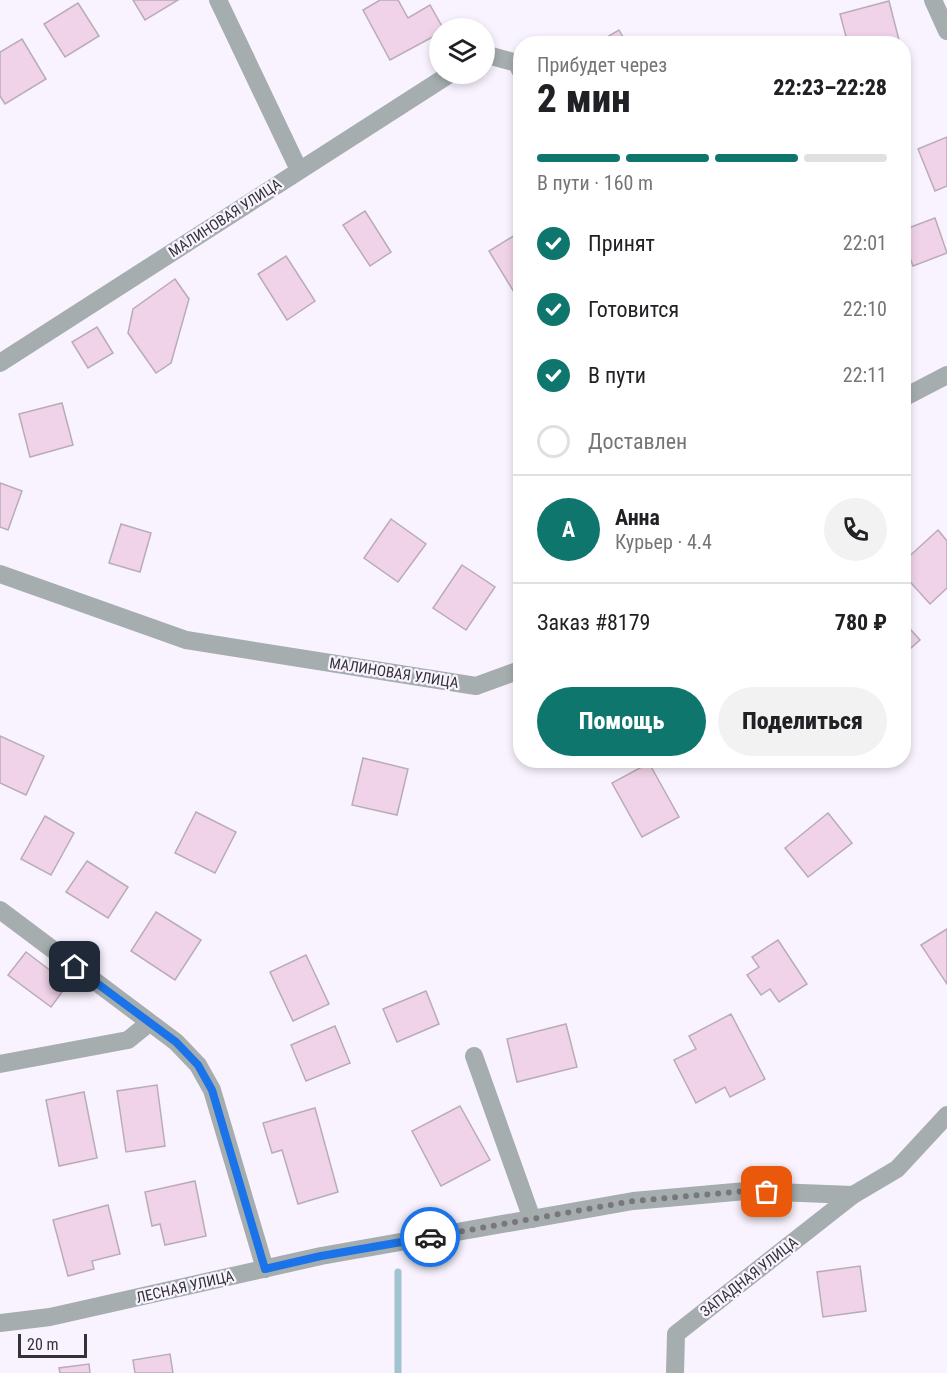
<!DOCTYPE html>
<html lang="ru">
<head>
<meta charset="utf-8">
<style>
	:root { --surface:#fff; --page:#f2f2f2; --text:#202124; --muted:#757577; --line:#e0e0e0; --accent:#0f766e }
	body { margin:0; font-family:"Roboto Condensed",sans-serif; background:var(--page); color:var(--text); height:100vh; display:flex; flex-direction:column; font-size:22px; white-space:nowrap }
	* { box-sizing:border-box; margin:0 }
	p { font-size:20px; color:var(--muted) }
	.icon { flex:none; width:33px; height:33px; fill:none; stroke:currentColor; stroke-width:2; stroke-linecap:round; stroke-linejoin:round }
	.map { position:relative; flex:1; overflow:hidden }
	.sheet { position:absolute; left:513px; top:36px; width:398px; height:732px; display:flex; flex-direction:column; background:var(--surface); border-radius:24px; box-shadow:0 3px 9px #0003 }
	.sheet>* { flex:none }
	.buttons { position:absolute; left:429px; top:18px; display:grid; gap:12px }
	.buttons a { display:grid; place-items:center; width:66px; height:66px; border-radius:50%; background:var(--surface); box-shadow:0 3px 9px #0003; font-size:30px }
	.scale { position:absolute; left:18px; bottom:15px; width:69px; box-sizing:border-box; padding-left:6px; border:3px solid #343237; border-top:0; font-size:16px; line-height:21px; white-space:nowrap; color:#343237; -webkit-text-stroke:4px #f8f3fe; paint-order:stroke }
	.pin { position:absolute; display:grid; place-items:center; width:51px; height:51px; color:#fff; margin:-26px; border-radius:12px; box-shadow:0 3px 9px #0006 }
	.courier { position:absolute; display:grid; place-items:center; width:60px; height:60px; margin:-30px; border:4px solid #1a73e8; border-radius:50%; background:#fff; color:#222; box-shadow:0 2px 8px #0007 }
	.headline em { font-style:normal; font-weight:800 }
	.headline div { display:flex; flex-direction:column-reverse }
	.headline { display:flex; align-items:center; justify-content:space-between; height:102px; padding:0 24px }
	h1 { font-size:39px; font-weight:800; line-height:45px }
	.bar { display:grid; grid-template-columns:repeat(4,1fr); gap:9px 6px; align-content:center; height:72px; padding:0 24px }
	.bar i { height:8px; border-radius:4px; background:var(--line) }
	.bar .current { background:var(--accent) }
	.bar p { grid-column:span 4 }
	.line { display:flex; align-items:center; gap:15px; padding:0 24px; border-top:2px solid var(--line) }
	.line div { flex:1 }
	.round { display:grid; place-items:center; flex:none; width:63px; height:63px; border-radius:32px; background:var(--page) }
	ol { padding:0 24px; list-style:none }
	li { display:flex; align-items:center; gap:18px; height:66px }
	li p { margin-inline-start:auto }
	li .icon { padding:6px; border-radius:50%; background:var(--accent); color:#fff; stroke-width:4 }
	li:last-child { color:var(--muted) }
	li i { width:33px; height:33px; border:3px solid var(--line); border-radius:50% }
	.button { display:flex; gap:12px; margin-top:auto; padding:12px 24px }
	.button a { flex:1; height:69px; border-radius:36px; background:var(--accent); color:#fff; font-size:24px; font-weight:800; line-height:69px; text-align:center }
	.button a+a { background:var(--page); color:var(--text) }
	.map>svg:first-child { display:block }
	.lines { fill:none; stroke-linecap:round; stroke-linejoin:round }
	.stream { stroke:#a0c5d0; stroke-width:7 }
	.building { fill:#f0d3e8; stroke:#baacb6; stroke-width:1.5 }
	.minor { stroke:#a5adae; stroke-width:18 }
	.done { stroke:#79767d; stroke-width:6; stroke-dasharray:0 10.8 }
	.route { stroke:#1a73e8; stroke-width:8 }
	.labels { text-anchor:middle; stroke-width:4.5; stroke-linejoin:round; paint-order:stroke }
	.street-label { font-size:15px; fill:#343237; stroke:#f8f3fe }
</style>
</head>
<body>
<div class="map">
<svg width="947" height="1373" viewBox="0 0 947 1373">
	<rect width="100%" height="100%" fill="#f8f3fe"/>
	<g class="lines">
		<polyline class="stream" points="398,1373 398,1272"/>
	</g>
	<g class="building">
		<polygon points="133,0 178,0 145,20"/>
		<polygon points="380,0 398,0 408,18 430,5 443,28 440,28 440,33 390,60 363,10"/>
		<polygon points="889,1 900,44 848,44 840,14"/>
		<polygon points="78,3 99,36 65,57 44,24"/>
		<polygon points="619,30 627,44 595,44"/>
		<polygon points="22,39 46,79 5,104 0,96 0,52"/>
		<polygon points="947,137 947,186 935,191 918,149"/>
		<polygon points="365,211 391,252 370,266 343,225"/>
		<polygon points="935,218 947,253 913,266 903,239 903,230"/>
		<polygon points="520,232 520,287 514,292 489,251"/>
		<polygon points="286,256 315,301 287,320 258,274"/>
		<polygon points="175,279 189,299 171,363 156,373 128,333 133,309"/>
		<polygon points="97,327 113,353 88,368 72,342"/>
		<polygon points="62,403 73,445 30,457 19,414"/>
		<polygon points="0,483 22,491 8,530 0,527"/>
		<polygon points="391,519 426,544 398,582 364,558"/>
		<polygon points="121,524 151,533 140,572 109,563"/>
		<polygon points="938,530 947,541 947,588 930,604 903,574 903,562"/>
		<polygon points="462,565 495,587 466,630 433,608"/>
		<polygon points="903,621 920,640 903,655"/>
		<polygon points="0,736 44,756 26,795 0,783"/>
		<polygon points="363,758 408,769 397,815 352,805"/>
		<polygon points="649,763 679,817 642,837 612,783"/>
		<polygon points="196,812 236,832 215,873 175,853"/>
		<polygon points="828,813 852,843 808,877 785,848"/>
		<polygon points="45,816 74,833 51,875 21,859"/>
		<polygon points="87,861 128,887 108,918 66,892"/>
		<polygon points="156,912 201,940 175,980 131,951"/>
		<polygon points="947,929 947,984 921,945"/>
		<polygon points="778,940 807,984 779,1002 770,989 761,995 747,975 759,967 752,957"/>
		<polygon points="26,952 68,984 51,1007 8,975"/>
		<polygon points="306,955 329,1004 293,1021 270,972"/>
		<polygon points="426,991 439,1024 397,1042 383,1009"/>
		<polygon points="731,1014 765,1079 730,1097 725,1087 696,1103 674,1060 696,1049 689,1036"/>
		<polygon points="566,1024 577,1067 517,1082 507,1039"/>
		<polygon points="335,1026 350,1063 306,1081 291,1045"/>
		<polygon points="157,1085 165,1146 126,1152 117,1091"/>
		<polygon points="84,1092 97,1158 59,1166 46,1100"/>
		<polygon points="460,1106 490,1160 441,1186 412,1131"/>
		<polygon points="315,1108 338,1192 298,1204 282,1150 272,1153 263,1123"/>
		<polygon points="195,1181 206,1236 165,1245 160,1224 152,1226 145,1192"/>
		<polygon points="108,1205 120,1254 92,1261 94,1269 68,1276 53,1220"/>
		<polygon points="860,1266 866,1311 823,1317 817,1272"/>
		<polygon points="170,1354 173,1373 135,1373 133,1360"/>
		<polygon points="89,1364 90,1373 60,1373 59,1368"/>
	</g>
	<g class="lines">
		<g class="minor">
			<polyline points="218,0 299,170"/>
			<polyline points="933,0 947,31"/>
			<polyline points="484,54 517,63 520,70"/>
			<polyline points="0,363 450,74"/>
			<polyline points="903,398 947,375"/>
			<polyline points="0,574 186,640 476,686 520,670"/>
			<polyline points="0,910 176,1042 198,1065 212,1090 265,1269"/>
			<polyline points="474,1056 532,1219"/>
			<polyline points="0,1064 128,1040 149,1023"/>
			<polyline points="0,1323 50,1317 321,1256 633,1201 746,1191 853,1195 897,1169 947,1115"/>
			<polyline points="675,1373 676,1334 853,1195"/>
		</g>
	</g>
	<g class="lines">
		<polyline class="done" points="430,1237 633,1201 746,1191 767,1192"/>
		<polyline class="route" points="75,967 176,1042 198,1065 212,1090 265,1269 321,1256 430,1237"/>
	</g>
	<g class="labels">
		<g class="street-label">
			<text transform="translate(225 218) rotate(-33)" y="5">МАЛИНОВАЯ УЛИЦА</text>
			<text transform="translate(394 673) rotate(9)" y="5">МАЛИНОВАЯ УЛИЦА</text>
			<text transform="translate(749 1277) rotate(-38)" y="5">ЗАПАДНАЯ УЛИЦА</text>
			<text transform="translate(185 1287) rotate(-13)" y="5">ЛЕСНАЯ УЛИЦА</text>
		</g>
	</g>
</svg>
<div class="buttons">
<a><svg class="icon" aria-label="layers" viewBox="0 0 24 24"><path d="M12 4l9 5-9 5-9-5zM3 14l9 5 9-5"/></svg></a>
</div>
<div class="scale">20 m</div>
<div class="pin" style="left:767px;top:1192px;background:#ea580c"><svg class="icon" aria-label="bag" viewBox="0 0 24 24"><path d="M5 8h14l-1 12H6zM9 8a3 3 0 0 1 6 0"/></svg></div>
<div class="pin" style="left:75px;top:967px;background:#1f2937"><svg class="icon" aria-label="home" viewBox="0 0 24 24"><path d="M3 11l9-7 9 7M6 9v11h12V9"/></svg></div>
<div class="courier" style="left:430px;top:1237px"><svg class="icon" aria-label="car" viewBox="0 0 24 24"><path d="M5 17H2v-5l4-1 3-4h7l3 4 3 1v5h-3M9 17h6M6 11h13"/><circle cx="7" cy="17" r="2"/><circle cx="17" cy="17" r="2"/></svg></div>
<section class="sheet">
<div class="headline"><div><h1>2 мин</h1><p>Прибудет через</p></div><em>22:23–22:28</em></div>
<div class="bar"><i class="current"></i><i class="current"></i><i class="current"></i><i></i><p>В пути · 160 m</p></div>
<ol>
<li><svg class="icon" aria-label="check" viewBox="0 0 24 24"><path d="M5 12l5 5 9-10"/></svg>Принят<p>22:01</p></li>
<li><svg class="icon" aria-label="check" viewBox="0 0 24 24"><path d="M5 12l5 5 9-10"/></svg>Готовится<p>22:10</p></li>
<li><svg class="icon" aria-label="check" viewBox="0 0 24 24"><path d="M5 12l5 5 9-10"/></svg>В пути<p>22:11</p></li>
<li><i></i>Доставлен</li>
</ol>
<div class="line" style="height:108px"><b class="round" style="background:var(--accent);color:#fff">А</b><div><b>Анна</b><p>Курьер · 4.4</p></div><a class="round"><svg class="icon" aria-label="phone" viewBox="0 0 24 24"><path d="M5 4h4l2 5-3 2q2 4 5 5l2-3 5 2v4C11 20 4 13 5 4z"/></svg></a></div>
<div class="line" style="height:78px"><div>Заказ #8179</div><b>780 ₽</b></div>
<div class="button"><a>Помощь</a><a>Поделиться</a></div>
</section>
</div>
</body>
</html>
